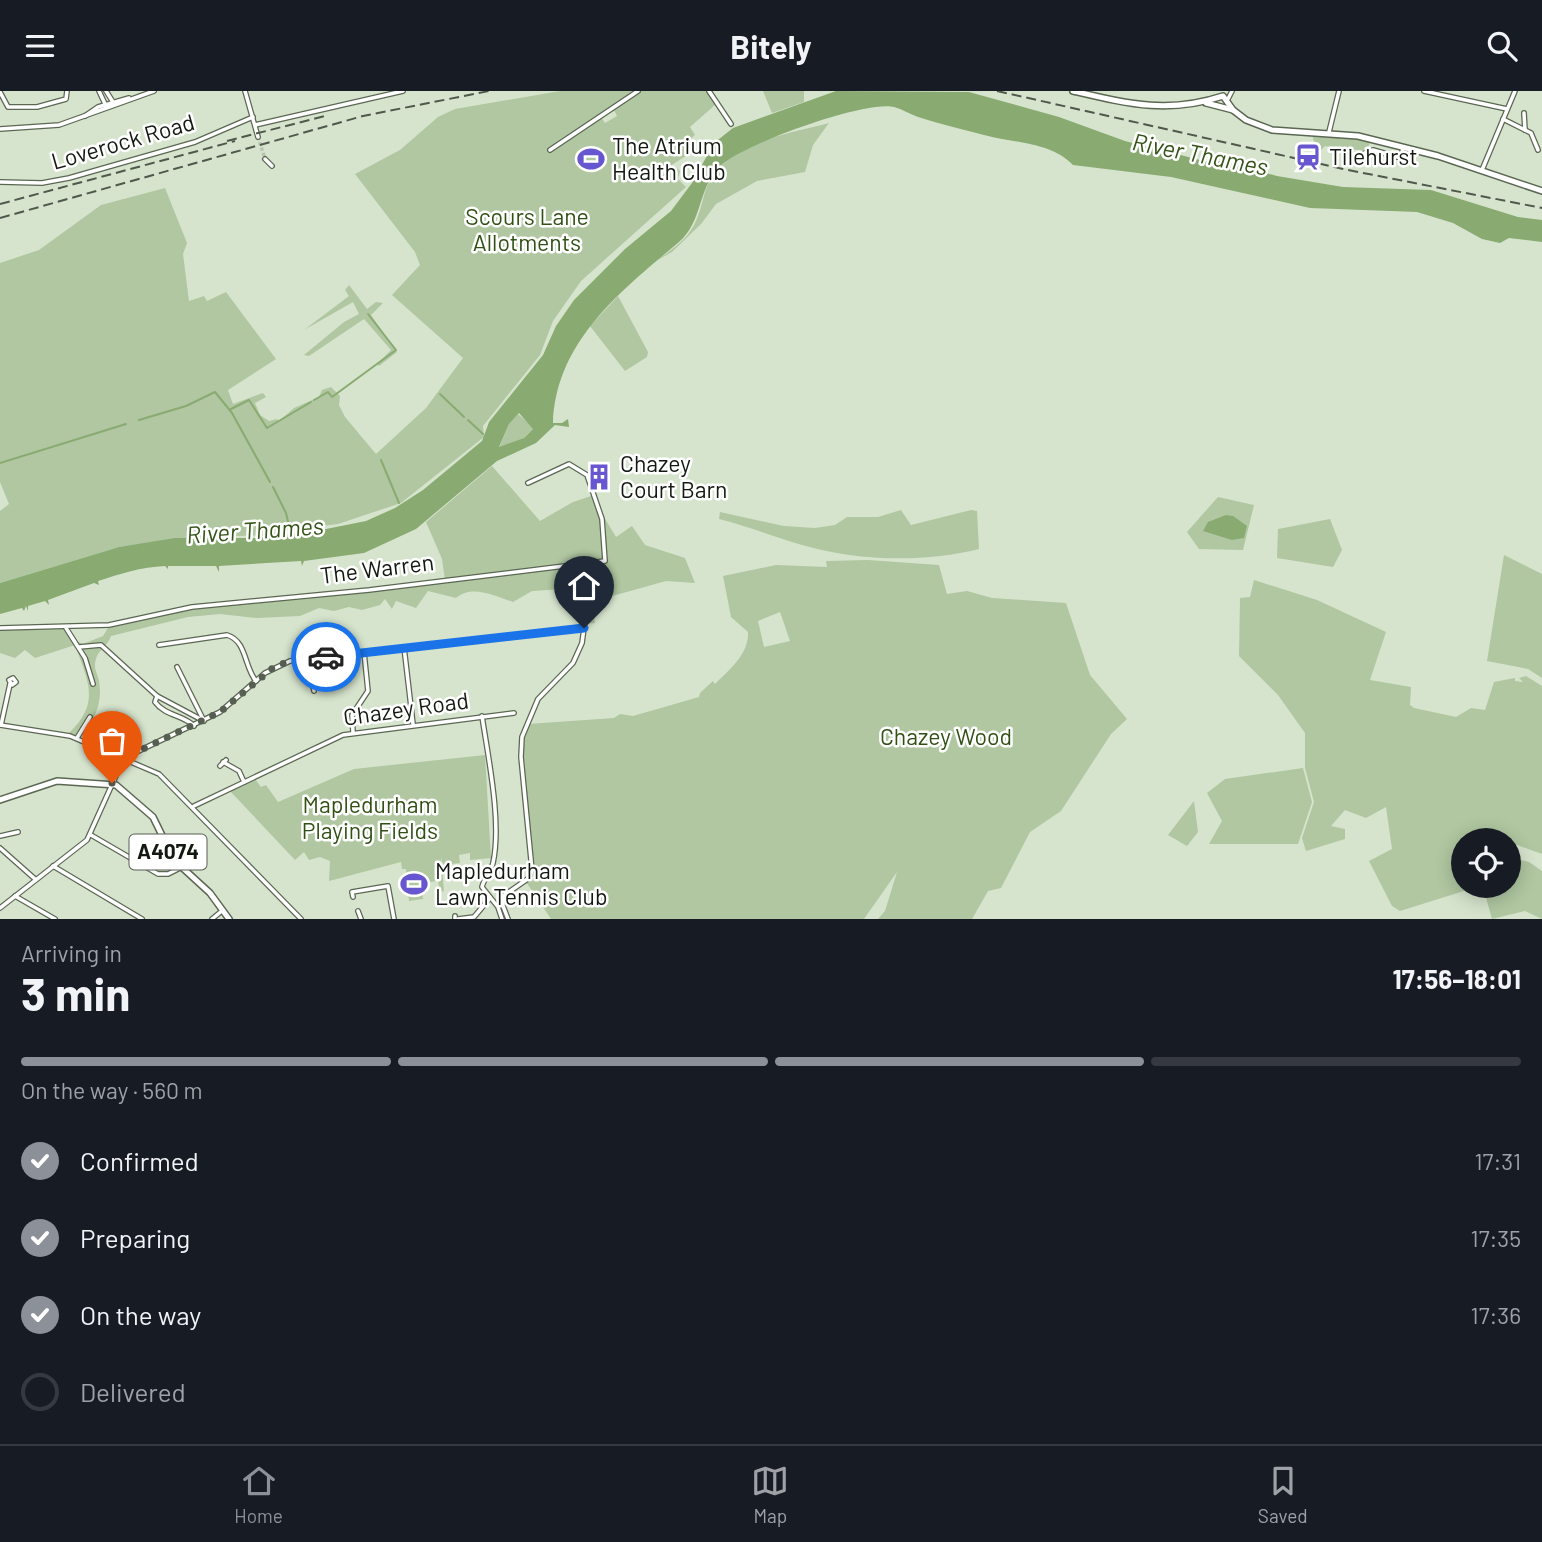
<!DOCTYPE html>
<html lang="en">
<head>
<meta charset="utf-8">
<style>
	:root { --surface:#171b24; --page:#242831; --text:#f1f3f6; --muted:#9ea1a6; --line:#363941; --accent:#8c9099 }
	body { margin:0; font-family:Barlow,sans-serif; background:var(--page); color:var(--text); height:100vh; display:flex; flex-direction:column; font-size:26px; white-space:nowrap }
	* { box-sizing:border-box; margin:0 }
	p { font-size:23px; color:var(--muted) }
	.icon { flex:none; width:38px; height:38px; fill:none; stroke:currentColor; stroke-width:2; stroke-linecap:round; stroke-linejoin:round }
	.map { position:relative; height:828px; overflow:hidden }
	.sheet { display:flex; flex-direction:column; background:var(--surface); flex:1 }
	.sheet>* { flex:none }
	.buttons { position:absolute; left:1451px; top:737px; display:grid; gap:14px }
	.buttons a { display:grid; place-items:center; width:70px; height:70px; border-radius:50%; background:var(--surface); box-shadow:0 4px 18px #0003; font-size:35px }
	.pin { position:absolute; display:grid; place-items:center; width:60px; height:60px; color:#fff; margin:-72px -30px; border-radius:50% 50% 50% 0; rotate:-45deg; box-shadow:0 0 7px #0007 }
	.pin .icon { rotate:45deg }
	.courier { position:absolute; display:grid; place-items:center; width:70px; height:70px; margin:-35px; border:5px solid #1a73e8; border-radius:50%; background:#fff; color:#222; box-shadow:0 2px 9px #0007 }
	.overview em { font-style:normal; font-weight:700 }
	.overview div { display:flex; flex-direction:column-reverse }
	.overview { display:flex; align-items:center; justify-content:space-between; height:119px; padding:0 21px }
	h1 { font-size:46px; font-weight:700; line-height:52px }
	.bar { display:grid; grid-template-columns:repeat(4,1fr); gap:10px 7px; align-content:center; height:84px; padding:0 21px }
	.bar i { height:9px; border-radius:5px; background:var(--line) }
	.bar .current { background:var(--accent) }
	.bar p { grid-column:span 4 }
	ol { padding:0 21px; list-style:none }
	li { display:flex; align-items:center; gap:21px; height:77px }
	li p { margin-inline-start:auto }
	li .icon { padding:7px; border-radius:50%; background:var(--accent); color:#fff; stroke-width:4 }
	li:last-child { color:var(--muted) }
	li i { width:38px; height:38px; border:4px solid var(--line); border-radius:50% }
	header { display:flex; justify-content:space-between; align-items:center; height:91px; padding:0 21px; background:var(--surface); font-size:32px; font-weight:700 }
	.tabs { display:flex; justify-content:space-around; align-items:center; height:98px; border-top:2px solid var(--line); background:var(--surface); font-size:19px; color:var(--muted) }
	.tabs a { display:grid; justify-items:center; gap:4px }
	.tabs .current { color:var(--accent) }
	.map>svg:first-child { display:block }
	.green { fill:#b0c7a1; fill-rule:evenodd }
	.water { fill:#89ab72; fill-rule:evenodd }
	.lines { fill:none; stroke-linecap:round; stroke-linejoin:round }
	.stream { stroke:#89ab72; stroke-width:2 }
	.minor-tunnel { stroke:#b9c5b1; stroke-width:3.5; stroke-dasharray:3.5 2; stroke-linecap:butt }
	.minor-casing { stroke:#5b6753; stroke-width:6 }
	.major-casing { stroke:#5b6753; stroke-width:8 }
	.minor { stroke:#fff; stroke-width:3.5 }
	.major { stroke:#fff; stroke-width:5 }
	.rail { stroke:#50574b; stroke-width:2; stroke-dasharray:10 5; stroke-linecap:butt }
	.done { stroke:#575f52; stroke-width:7; stroke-dasharray:0 12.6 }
	.route { stroke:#1a73e8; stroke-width:9 }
	.labels { text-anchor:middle; stroke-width:5; stroke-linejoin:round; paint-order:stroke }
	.shield { fill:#fff; stroke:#5a5d58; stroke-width:2 }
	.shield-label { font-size:21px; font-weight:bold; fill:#131810 }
	.street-label { font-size:23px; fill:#131810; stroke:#fff }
	.poi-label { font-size:23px; fill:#131810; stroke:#fff; text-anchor:start }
	.park-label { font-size:23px; fill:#315014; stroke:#fff }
	.water-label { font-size:24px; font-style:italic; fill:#345418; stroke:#fff }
</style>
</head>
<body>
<header><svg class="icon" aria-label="menu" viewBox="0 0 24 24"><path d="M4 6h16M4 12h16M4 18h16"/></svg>Bitely<svg class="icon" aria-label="search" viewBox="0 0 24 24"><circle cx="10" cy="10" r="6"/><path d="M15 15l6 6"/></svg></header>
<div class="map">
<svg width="1542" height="828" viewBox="0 0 1542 828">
	<rect width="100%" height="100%" fill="#d6e4cd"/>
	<g class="green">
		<polygon points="560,0 634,0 599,23 605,32 617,25 613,17 642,0 706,0 715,14 690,36 695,44 687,51 692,61 650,88 653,90 676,76 680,80 678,88 686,96 581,190 553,230 540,264 483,335 484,346 401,412 338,433 282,440 281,444 196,446 119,456 0,492 0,420 9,413 0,391 0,172 39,159 101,114 165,97 187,152 183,163 189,210 204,205 207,210 226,201 276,268 228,299 233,313 263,302 266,306 255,312 260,324 269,330 277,328 279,330 294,317 319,306 322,299 331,296 340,305 339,314 345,326 376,363 426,317 463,267 392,204 420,174 415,161 355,83 400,59 438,26 455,18"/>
		<polygon points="763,0 804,0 804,11 772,22"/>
		<path d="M829,32L813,54L805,81L757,90L716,113L701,133L672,161L656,170C667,162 681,153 689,142C704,123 701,96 717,78C743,48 797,41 829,32Z"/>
		<polygon points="1331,42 1370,51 1367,60 1325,55 1320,60 1316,59 1312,43"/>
		<polygon points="349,194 367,218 376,211 383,212 371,224 397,261 379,275 377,273 391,259 364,228 309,265 304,264 344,231 359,223 353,211 304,239 349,205 345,199"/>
		<polygon points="618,205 648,261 647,266 625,280 590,235"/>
		<polygon points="518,323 534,337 524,347 499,357 509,333"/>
		<path d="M492,375L540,430L573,411L594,404L601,426V444L604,426L616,446L632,435L645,454L685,467L695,492L666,490L598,509L592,512L595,532L583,533L580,497L532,500L513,511C494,505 473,493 456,507L428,500L416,517L396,510L392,518L385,508L380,514L362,519L349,516L334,520L319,517L300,525L257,527L220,523L188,526L111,545C108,555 98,559 96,568C93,578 97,581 99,590C103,613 94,630 80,647L69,642C101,612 88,590 75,554L35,567L25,559L15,567L0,562V539L65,538L72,548L83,553L103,545L108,537L193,518L445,489L442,468L426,431Z"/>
		<polygon points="1218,406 1254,414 1243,459 1199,458 1187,441"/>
		<path d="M901,419L911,434L971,419L977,420L979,458C924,472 856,470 802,454C774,446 748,435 719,428L720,421L784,435L815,437L835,434L847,426H878Z"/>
		<polygon points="1330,428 1342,459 1333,476 1277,467 1278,438"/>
		<polygon points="1504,464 1542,483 1542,587 1528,578 1487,570"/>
		<path d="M868,469L939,474L947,503L967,500L992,507L1066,512L1090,584L1127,628L1111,643L1061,720L1030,741L1001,797L988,800L972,828H878L885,820L897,781L864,828H551L526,791L533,778L529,758L523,649L528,633L614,627L620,623L633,625L699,606L700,602L713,590L715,593C730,578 749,563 748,541L731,526L723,485L776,474L827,476L826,470ZM780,521L790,550L764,556L758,530Z"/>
		<polygon points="1254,489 1317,509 1386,541 1370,589 1411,596 1410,614 1414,617 1456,626 1471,617 1485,619 1494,591 1515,587 1515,590 1523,591 1519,587 1526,585 1542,595 1542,763 1482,741 1484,749 1463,749 1463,794 1508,794 1509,766 1529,771 1542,780 1542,828 1525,820 1492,828 1485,803 1467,799 1400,820 1392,815 1369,770 1392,758 1386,716 1366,727 1345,719 1331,735 1345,738 1345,748 1306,760 1302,747 1314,711 1305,677 1305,642 1278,604 1239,565 1240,507 1250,506"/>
		<polygon points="485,664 491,767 470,769 470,762 459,764 460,772 443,774 441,766 444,800 440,801 438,790 421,792 423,808 409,810 406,778 402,778 401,771 329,790 330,770 320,766 309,769 304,761 295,769 230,700 255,688 261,696 266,694 278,711 354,678"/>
		<polygon points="1303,677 1312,711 1298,753 1209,753 1222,730 1207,702 1225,688"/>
		<polygon points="1194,710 1198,741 1187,755 1168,744"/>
	</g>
	<g class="water">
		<path d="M836,0L969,1L1059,26L1125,50L1204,70H1222L1277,85L1343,96L1431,99L1518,126L1542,129V151L1509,147L1500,152L1482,148L1453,132L1417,121L1310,117L1171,86L1073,74C1051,51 1014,52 984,44C962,38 940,33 918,26C910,23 902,18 894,16C865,9 736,55 717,78C698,100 702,131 679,151C621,200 556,250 553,332H562L568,328L569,336L555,334L536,352L497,370L416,438L364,462L304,470L302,475L301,470L219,475V481L216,475H168V478L165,475C141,476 120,483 98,490L99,494L94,492L48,509L49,514L45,510L28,515V520L26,515L24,520L22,517L0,523V492L119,456L175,447H257L321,439L366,430L395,417L423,399L482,350L489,331L543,264L556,235L574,209L625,158L671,120L692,92L714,52L733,37ZM519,322L533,338L524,347L499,356L509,333Z"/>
		<polygon points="1226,424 1233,425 1247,435 1244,447 1232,449 1203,440 1208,431"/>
	</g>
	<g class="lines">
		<g class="stream">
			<polyline points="440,303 464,326"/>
			<polyline points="314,309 328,301 332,306 396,259 368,223"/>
			<polyline points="231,318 249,309 267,337 311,311"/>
			<polyline points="139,329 186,315 215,301 232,322 270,391"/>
			<polyline points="468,329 483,343"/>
			<polyline points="381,369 399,412"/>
			<polyline points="0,372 126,333"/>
			<polyline points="273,396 286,422 290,439"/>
		</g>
		<polyline class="minor-tunnel" points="258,46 265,68"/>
		<g class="minor-casing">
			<g id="minor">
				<polyline points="99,0 106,15"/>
				<polyline points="106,0 113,11"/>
				<polyline points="245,0 258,46"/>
				<polyline points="709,0 731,33"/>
				<polyline points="1424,0 1507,18"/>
				<polyline points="0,1 8,16 37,16 66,8 67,0"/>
				<polyline points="1228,8 1232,0"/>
				<polyline points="1524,22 1525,39"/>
				<polyline points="85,25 98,16 129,7"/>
				<polyline points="1503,28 1531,42 1538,59"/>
				<polyline points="255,34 403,0"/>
				<polyline points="0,38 59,34 154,0"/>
				<polyline points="1329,41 1339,0"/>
				<polyline points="550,59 638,0"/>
				<polyline points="1360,64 1373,59 1401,67 1403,56"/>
				<polyline points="265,68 272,75"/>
				<polyline points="1482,79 1515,0"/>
				<polyline points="0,91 42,92 69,87 195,51 253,26"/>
				<polyline points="0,537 109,534 192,516 369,499 605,470 602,428 587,384 569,373 528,392"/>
				<polyline points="66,537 85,567 93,593"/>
				<path d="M159,554L227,544C247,550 244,576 256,590"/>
				<polyline points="79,556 101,554 157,605 204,630"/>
				<polyline points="404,556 413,633"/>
				<polyline points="307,568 314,600"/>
				<polyline points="177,576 203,628"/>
				<polygon points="13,587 16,591 12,594 9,589"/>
				<path d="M157,605L155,611C165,625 184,624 194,635"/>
				<path d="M482,625C488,666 502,731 493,772C491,781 484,787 482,796L498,816L502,828"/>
				<polyline points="0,634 70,645 159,683 301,828"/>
				<polyline points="1,634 10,593"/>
				<polyline points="353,641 352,624 368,600 364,561"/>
				<polyline points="77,647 90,626"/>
				<polyline points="124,667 220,621 265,582 290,570 584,537 582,552 573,572 538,608 522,646 521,666 532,779 529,787 503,805 503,815 508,828"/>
				<polyline points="223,671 239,680 244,691"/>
				<polyline points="220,675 226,669"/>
				<polyline points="194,715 343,644 514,622"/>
				<polyline points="91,744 158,783 168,783 180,777"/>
				<polyline points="0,745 18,741"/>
				<polyline points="0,757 35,788"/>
				<polyline points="53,775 142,828"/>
				<polyline points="15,805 55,828"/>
				<polyline points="353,806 352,801 388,795 394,828"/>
				<polyline points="0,817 87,749 124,667"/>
				<polyline points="358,820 361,828"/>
				<polyline points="455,825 455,828"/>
				<polyline points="212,828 223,819"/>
				<polyline points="458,828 474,826 490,807"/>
			</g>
		</g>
		<g class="major-casing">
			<g id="major">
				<path d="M1073,0C1129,13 1168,23 1223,5L1233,19"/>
				<polyline points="1206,12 1233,19 1246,29 1272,39 1358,45 1438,65 1542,100"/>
				<polyline points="0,709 57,690 116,694 153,726 174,769 210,802 229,828"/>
			</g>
		</g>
		<use href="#minor" class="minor"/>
		<use href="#major" class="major"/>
		<g class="rail">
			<polyline points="997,0 1343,78 1542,117"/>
			<polyline points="227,50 325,25"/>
			<polyline points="0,113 235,50"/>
			<polyline points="0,127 363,25 489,0"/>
		</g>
	</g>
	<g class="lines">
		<polyline class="done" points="112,692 124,667 220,621 274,576 290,570 326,566"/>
		<polyline class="route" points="326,566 584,537"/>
	</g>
	<defs>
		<g id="station-bare" transform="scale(2.1)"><path d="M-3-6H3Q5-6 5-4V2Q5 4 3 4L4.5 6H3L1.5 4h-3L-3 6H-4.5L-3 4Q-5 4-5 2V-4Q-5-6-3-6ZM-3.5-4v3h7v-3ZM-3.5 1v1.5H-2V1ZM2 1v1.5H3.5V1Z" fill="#6657d0" stroke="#fff" stroke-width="2.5" paint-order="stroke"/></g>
		<g id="stadium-bare" transform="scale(2.1)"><path d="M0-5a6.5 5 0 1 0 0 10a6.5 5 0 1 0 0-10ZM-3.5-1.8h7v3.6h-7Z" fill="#6657d0" stroke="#fff" stroke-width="2.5" paint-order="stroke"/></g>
		<g id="building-bare" transform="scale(2.1)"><path d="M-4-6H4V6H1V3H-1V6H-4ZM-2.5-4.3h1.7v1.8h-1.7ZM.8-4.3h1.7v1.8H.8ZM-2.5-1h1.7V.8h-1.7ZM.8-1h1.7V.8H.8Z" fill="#6657d0" stroke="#fff" stroke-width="2.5" paint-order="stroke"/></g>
	</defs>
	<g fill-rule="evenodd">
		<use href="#station-bare" x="1308" y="66"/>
		<use href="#stadium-bare" x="591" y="68"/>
		<use href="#building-bare" x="599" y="386"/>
		<use href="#stadium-bare" x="414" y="793"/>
	</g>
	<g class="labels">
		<rect class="shield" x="129.5" y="743.5" width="77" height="35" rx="5"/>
		<g class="shield-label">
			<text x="168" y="768">A4074</text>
		</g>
		<g class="street-label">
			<text transform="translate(123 51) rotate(-16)" y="8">Loverock Road</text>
			<text transform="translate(377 478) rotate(-7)" y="8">The Warren</text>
			<text transform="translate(406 618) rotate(-8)" y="8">Chazey Road</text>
		</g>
		<g class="poi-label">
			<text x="612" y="63">The Atrium<tspan x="612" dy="26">Health Club</tspan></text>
			<text x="1329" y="74">Tilehurst</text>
			<text x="620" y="381">Chazey<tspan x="620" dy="26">Court Barn</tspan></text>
			<text x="435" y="788">Mapledurham<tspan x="435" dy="26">Lawn Tennis Club</tspan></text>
		</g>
		<g class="park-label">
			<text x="527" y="134">Scours Lane<tspan x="527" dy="26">Allotments</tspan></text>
			<text x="946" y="654">Chazey Wood</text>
			<text x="370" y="722">Mapledurham<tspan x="370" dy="26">Playing Fields</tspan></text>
		</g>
		<g class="water-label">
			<text transform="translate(1200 64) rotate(11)" y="8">River Thames</text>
			<text transform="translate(255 440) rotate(-4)" y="8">River Thames</text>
		</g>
	</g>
</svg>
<div class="buttons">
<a><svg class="icon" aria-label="locate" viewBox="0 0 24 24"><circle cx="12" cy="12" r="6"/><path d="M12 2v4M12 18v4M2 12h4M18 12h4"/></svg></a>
</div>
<div class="pin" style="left:112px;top:692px;background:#ea580c"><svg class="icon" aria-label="bag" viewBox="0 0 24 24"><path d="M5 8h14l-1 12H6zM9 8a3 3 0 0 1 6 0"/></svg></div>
<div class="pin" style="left:584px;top:537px;background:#1f2937"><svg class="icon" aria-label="home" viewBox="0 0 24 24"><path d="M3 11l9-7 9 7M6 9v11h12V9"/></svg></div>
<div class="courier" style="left:326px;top:566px"><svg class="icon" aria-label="car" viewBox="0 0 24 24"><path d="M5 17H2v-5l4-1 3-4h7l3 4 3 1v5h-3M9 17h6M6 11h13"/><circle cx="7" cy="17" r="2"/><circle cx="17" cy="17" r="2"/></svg></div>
</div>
<section class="sheet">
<div class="overview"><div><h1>3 min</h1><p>Arriving in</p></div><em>17:56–18:01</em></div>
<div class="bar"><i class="current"></i><i class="current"></i><i class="current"></i><i></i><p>On the way · 560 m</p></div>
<ol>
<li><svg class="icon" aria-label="check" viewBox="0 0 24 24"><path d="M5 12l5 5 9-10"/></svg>Confirmed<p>17:31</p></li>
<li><svg class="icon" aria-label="check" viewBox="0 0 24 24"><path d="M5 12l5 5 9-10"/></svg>Preparing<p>17:35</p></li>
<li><svg class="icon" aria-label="check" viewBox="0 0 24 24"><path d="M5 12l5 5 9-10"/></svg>On the way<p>17:36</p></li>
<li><i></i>Delivered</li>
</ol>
</section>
<nav class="tabs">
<a class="current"><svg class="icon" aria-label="home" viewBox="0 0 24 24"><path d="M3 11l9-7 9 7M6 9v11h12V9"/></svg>Home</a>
<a><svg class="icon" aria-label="map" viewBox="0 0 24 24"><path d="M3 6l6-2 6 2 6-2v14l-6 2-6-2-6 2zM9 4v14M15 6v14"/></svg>Map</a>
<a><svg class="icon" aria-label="saved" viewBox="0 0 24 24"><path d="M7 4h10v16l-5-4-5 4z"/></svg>Saved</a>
</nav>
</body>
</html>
